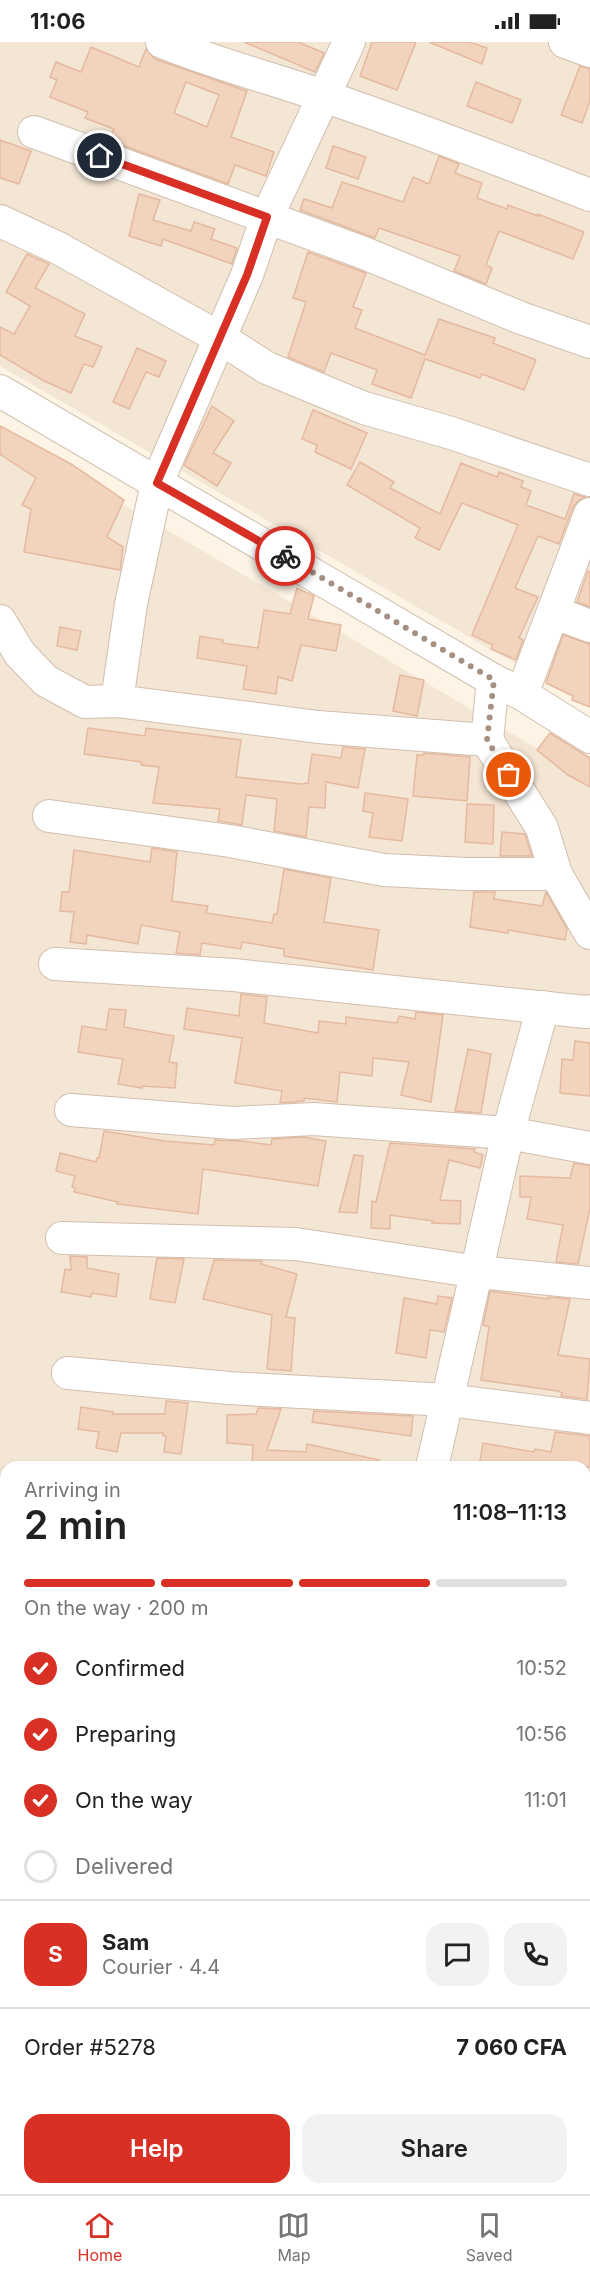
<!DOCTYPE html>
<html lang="en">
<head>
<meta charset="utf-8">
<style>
	:root { --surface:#fff; --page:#f2f2f2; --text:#222; --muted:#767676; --line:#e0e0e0; --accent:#d93025 }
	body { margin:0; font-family:Inter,sans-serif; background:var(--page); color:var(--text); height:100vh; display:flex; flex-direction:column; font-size:22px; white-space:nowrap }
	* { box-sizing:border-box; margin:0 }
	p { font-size:20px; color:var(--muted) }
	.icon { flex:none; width:33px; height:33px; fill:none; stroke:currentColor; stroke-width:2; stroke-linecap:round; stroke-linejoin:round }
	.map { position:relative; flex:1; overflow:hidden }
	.panel { position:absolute; left:0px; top:1419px; width:591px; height:734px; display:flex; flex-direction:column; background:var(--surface); border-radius:18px 18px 0 0; box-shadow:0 2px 4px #0004 }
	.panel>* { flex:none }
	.pin { position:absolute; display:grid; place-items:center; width:51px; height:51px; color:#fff; margin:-26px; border:3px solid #fff; border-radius:50%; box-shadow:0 2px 6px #0007 }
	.courier { position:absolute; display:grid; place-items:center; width:60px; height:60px; margin:-30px; border:4px solid #d93025; border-radius:50%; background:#fff; color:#222; box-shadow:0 2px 8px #0007 }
	.overview em { font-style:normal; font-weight:600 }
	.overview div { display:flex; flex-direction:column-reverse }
	.overview { display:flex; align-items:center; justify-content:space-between; height:102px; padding:0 24px }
	h1 { font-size:39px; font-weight:600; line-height:45px }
	.bar { display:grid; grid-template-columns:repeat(4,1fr); gap:9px 6px; align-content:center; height:72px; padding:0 24px }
	.bar i { height:8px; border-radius:4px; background:var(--line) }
	.bar .on { background:var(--accent) }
	.bar p { grid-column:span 4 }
	.line { display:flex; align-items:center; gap:15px; padding:0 24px; border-top:2px solid var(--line) }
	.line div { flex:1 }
	.round { display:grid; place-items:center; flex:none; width:63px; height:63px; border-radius:18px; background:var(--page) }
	ol { padding:0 24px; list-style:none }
	li { display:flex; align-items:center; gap:18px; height:66px }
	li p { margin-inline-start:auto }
	li .icon { padding:6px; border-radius:50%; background:var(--accent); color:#fff; stroke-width:4 }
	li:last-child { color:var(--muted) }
	li i { width:33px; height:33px; border:3px solid var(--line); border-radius:50% }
	.primary-button { display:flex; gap:12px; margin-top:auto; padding:12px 24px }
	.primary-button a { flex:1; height:69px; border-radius:18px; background:var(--accent); color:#fff; font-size:24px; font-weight:600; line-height:69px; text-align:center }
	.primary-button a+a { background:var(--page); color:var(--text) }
	.status { display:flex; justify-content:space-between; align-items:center; height:42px; padding:0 30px; background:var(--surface); direction:ltr }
	.status svg { height:16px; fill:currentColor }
	.tabs { display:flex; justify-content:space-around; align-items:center; height:84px; border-top:2px solid var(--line); background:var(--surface); font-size:16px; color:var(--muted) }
	.tabs a { display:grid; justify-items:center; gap:3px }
	.tabs .on { color:var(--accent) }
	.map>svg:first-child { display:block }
	.residential { fill:#f4e6d5; fill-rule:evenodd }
	.building { fill:#f2d3be; stroke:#e5b99e; stroke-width:1.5; fill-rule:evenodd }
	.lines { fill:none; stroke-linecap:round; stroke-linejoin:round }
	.minor-casing { stroke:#d1beae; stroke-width:34 }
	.minor { stroke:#fff; stroke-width:32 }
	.done { stroke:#a69081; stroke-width:6; stroke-dasharray:0 10.8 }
	.route { stroke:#d93025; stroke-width:8 }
</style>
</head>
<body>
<div class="status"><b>11:06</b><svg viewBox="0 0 49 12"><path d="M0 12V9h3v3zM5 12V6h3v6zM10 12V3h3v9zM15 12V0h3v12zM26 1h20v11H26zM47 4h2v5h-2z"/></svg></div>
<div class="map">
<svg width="590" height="2152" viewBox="0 0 590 2152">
	<rect width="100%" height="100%" fill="#fdf4e6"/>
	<g class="residential">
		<polygon points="0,0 590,0 590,665 0,324"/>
		<path d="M0,391L280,554L590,738V2152H0ZM6,1425H585V2146H6Z"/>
	</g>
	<g class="building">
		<polygon points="244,0 298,0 324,11 315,30"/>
		<polygon points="372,0 416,0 397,48 360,34"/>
		<polygon points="429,0 469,0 487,6 482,22"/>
		<path d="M91,5L139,25L146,7L155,17L247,49L231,95L274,110L266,134L235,123L228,142L108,98L114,87L85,76L88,70L50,55L57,38L50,35L56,20L81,30ZM186,40L219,53L207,85L174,71Z"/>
		<polygon points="580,24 590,27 590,59 582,81 561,73"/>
		<polygon points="476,40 521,58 512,81 467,64"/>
		<polygon points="0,98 31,109 19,142 0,136"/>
		<polygon points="333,104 366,115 358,137 326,126"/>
		<polygon points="439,114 459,122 455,131 482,141 477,156 507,167 508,163 538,174 538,172 584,190 573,217 499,189 486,223 492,226 486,242 454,229 460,214 379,186 375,196 300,168 304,157 332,166 342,140 403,160 413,135 429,142"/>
		<polygon points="139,152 160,158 153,178 191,189 194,180 215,187 211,197 237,206 232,222 163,197 161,204 129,194"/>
		<polygon points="308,210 366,231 353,265 362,268 355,286 425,313 439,277 495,296 493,301 536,318 524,348 482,332 480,336 425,317 411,356 372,342 377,328 331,311 324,330 288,315 306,260 293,256"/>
		<polygon points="27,212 49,222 35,246 85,272 75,294 102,305 93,325 84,322 71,351 44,339 0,313 0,285 14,292 30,264 6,250"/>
		<polygon points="137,306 166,319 159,335 146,330 129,367 113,360"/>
		<polygon points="212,364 234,379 213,411 231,421 217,444 184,423"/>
		<polygon points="313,368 367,391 351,427 315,410 317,403 302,397"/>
		<polygon points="0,384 71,422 124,458 107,495 123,505 120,528 24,510 31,467 22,463 36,436 0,412"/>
		<polygon points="360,420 394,440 390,446 440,472 461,421 497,435 499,430 523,439 521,445 531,449 526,463 565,477 574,452 585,455 578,459 573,465 559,502 538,494 515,546 538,555 519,596 523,598 516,618 491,607 493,603 472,593 518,483 462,461 439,508 415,496 420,486 347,443"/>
		<polygon points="588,529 590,530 590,565 577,560"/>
		<polygon points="297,546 314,554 308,577 341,583 336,609 301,603 292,639 278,635 276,652 243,647 247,624 197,616 200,594 223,598 222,601 258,606 264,568 290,572"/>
		<polygon points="60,585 81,589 77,608 57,604"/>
		<polygon points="563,593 590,602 590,665 572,658 573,654 546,641"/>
		<polygon points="400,633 424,638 417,674 393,669"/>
		<polygon points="88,686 145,694 146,686 241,698 236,735 302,742 308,741 312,712 341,716 343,705 365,707 358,746 326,740 325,766 309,765 306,795 274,789 277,757 246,753 242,783 218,779 220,767 153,761 159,725 141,723 142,720 84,712"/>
		<polygon points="550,691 590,716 590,745 568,733 537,708"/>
		<polygon points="424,711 470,715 467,759 413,754 417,713 424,713"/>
		<polygon points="365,751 408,757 402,799 369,795 373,771 363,769"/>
		<polygon points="467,762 494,763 493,802 465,800"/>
		<polygon points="502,790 525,792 532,814 500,814"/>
		<polygon points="152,806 177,810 172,859 208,864 206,871 272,881 274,872 277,872 284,827 331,836 324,880 379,888 373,928 284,914 284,907 242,900 241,907 202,901 200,913 176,911 180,890 141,883 138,902 87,893 86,902 70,900 74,870 60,869 62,850 69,850 74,808 150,820"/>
		<polygon points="474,850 495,850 494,857 542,864 546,850 567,887 565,898 508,888 508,891 470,885"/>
		<polygon points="241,952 267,955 264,981 318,991 319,979 346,982 346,975 397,981 399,974 415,977 416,970 443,973 431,1060 401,1053 409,1020 373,1016 372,1034 340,1030 337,1060 304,1056 304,1059 280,1061 282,1049 235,1041 242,996 184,987 187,966 239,974"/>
		<polygon points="109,967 126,968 124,985 174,994 169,1020 177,1021 175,1046 142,1044 142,1046 118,1042 123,1017 78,1010 82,984 106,988"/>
		<polygon points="575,999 590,1001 590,1054 560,1051 562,1017 573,1018"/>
		<polygon points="468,1007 491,1012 481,1071 455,1069"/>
		<polygon points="104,1089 165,1099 214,1103 215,1098 241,1099 271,1103 272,1097 304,1095 326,1099 318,1144 203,1127 198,1172 117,1162 118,1160 74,1150 75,1146 72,1145 75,1134 56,1129 60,1111 96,1120 97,1116 99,1116"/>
		<polygon points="390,1101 475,1107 474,1110 483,1113 480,1126 449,1118 440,1158 461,1159 460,1182 432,1181 433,1179 390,1173 390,1187 371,1186 372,1159 376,1160"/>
		<polygon points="354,1113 363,1114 357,1171 339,1170"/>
		<polygon points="574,1121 590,1124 590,1166 578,1222 556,1220 563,1183 527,1177 531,1155 520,1155 520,1134 570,1136"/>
		<polygon points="70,1214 87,1215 87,1226 119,1232 116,1255 92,1251 91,1255 61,1250 65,1227 71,1228"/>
		<polygon points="157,1216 184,1217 175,1261 150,1257"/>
		<polygon points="214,1218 262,1219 261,1222 297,1232 286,1275 295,1276 291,1329 267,1327 272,1273 203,1257"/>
		<polygon points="490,1249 548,1257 548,1255 570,1257 558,1313 590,1317 587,1357 561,1354 562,1351 558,1349 481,1338 489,1285 483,1283"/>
		<polygon points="438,1254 452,1256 444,1290 430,1288 426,1316 396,1311 404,1256 437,1262"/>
		<polygon points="166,1359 188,1361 181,1412 164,1410 166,1394 163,1394 163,1391 121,1391 117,1410 96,1406 99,1390 78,1387 81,1365 113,1370 113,1372 165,1372"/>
		<polygon points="258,1366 281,1367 267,1408 306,1410 307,1402 379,1418 378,1425 252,1425 253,1403 227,1401 227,1373 256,1372"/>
		<polygon points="314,1369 413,1374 411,1394 312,1380"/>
		<polygon points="555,1390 590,1394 590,1425 479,1425 483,1401 534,1410 535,1407 551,1410"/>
	</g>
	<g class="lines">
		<g class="minor-casing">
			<g id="minor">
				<path d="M162,0C216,22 271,36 326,55C415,85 502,119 590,153"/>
				<polyline points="565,0 590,9"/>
				<polyline points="34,90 364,211 521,276 590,300"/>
				<polyline points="0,179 58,206 220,296 267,326 364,366 451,391 590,438"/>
				<polyline points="0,349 493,638 522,652 590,695"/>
				<polyline points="553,570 590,584"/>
				<polyline points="0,579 20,612 46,639 85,660 117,659 318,685 487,698"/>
				<polyline points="493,638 487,698 542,786 556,832 590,891"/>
				<polyline points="522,652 590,472"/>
				<polyline points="117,659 131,562 157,441 247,233 267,175 349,0"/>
				<polyline points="49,774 230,799 384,828 466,832 556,832"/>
				<polyline points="55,922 234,933 586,970 590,969"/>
				<polyline points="71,1068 233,1081 314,1077 508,1091 590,1106"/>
				<polyline points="62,1196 296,1202 478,1230 590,1241"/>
				<polyline points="68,1331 229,1346 448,1358 590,1376"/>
				<polyline points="432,1425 508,1091 543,965"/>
				<polyline points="585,1507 590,1507"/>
				<polyline points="585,1643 590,1643"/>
				<polyline points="585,1698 590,1699"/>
				<polyline points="585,1840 590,1842"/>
				<polyline points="585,1967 590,1968"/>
				<polyline points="585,2104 590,2106"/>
				<polyline points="224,2146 244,2152"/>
			</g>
		</g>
		<use href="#minor" class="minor"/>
	</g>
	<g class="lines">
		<polyline class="done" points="285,514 494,638 487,698 509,733"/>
		<polyline class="route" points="100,114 267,175 247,233 157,441 285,514"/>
	</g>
</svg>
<div class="pin" style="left:509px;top:733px;background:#ea580c"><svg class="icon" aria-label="bag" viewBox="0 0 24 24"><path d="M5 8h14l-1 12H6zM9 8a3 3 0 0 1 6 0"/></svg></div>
<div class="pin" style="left:100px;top:114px;background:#1f2937"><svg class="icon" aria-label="home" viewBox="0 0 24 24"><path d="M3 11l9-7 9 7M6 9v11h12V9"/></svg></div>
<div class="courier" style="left:285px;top:514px"><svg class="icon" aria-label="bike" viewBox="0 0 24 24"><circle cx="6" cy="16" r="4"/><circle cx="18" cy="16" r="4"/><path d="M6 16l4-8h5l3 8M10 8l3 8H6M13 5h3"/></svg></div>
<section class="panel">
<div class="overview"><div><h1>2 min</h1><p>Arriving in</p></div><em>11:08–11:13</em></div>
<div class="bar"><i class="on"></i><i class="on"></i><i class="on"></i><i></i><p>On the way · 200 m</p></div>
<ol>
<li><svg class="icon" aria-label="check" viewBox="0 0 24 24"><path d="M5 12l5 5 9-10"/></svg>Confirmed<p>10:52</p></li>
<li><svg class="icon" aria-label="check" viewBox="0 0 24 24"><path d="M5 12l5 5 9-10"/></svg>Preparing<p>10:56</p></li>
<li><svg class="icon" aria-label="check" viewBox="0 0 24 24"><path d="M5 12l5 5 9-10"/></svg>On the way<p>11:01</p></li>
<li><i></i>Delivered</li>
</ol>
<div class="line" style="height:108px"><b class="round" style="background:var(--accent);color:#fff">S</b><div><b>Sam</b><p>Courier · 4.4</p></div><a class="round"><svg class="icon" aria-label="chat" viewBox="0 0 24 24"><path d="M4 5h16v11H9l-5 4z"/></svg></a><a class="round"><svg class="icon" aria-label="phone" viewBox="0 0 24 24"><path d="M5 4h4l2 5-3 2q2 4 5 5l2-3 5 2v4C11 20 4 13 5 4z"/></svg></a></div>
<div class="line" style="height:78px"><div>Order #5278</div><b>7 060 CFA</b></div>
<div class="primary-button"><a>Help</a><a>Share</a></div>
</section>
</div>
<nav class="tabs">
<a class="on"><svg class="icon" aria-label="home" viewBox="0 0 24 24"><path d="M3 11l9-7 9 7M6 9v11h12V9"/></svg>Home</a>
<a><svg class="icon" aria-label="map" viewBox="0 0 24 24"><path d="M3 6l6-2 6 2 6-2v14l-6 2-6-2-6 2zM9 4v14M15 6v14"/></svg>Map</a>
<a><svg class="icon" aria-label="saved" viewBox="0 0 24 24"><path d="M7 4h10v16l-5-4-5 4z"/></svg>Saved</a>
</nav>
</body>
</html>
